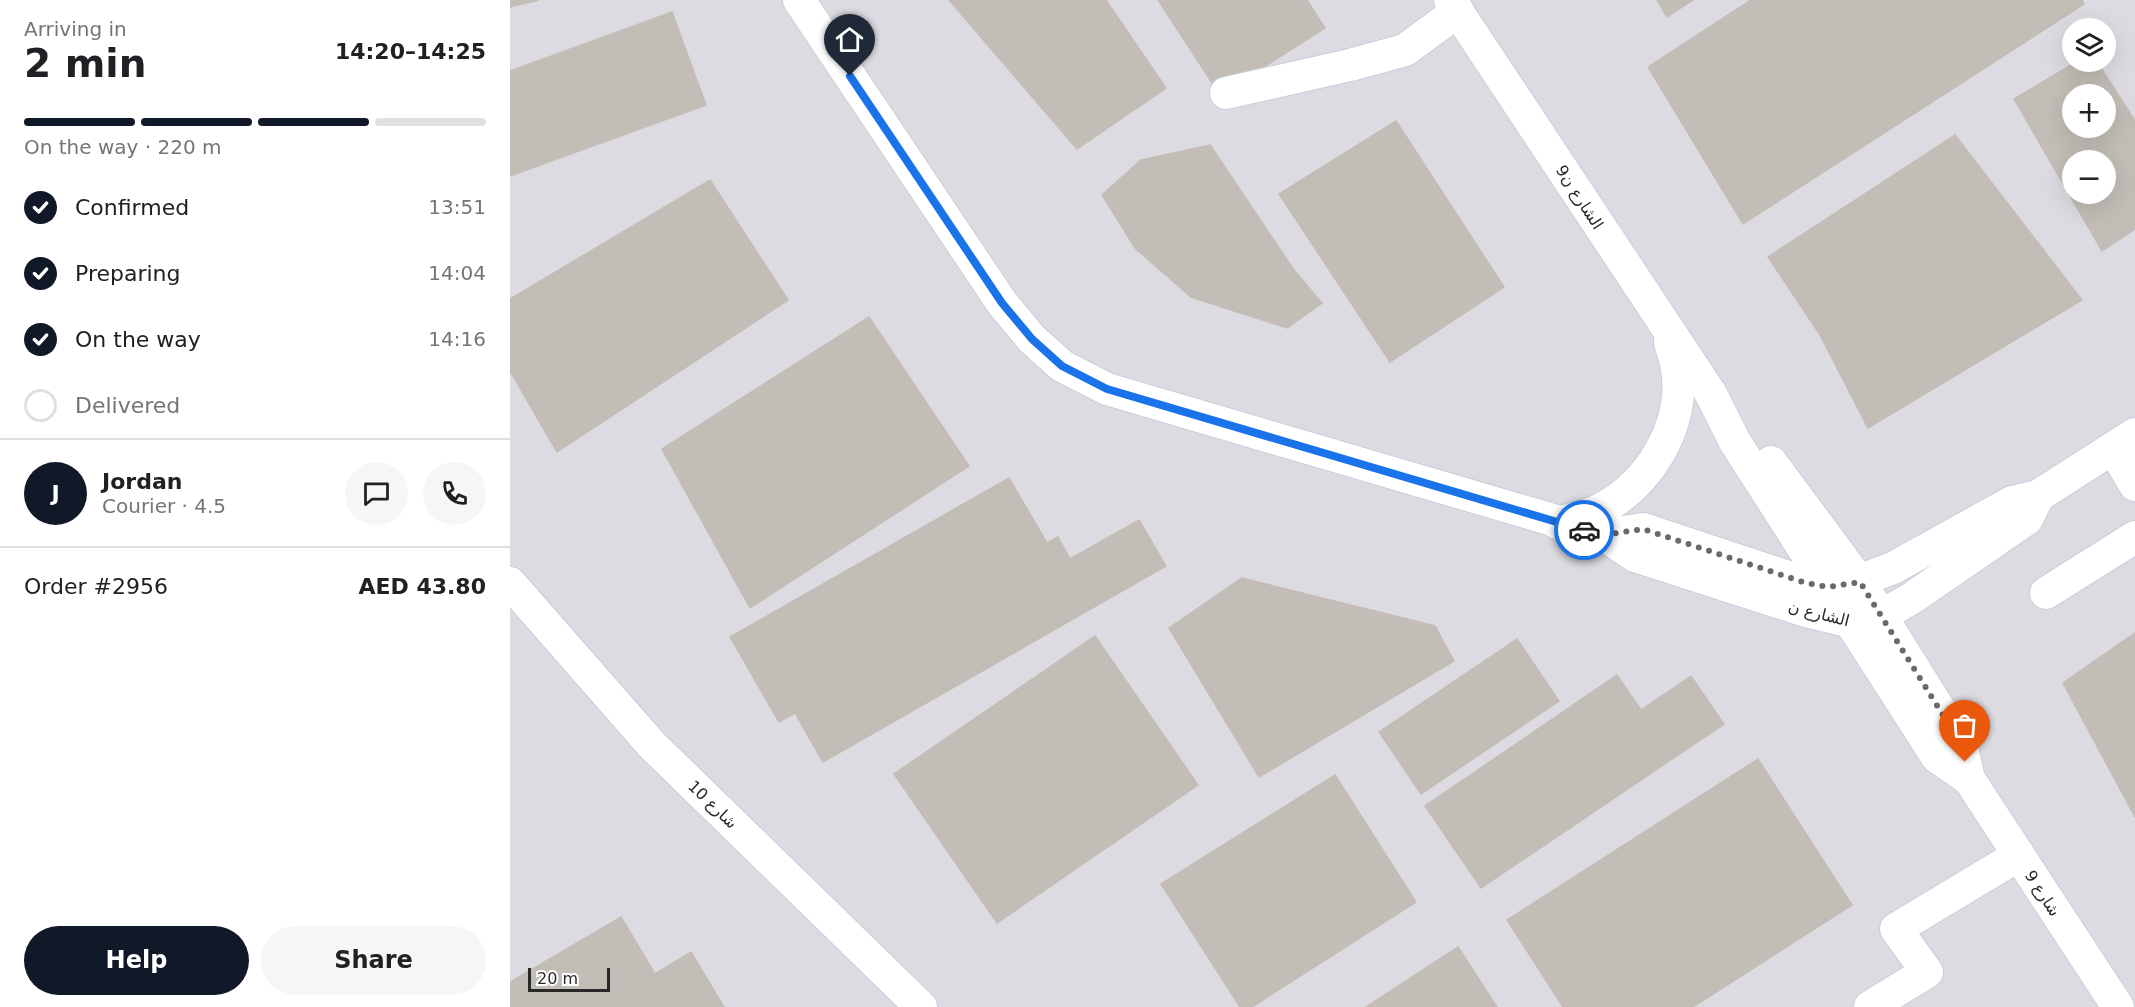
<!DOCTYPE html>
<html lang="en">
<head>
<meta charset="utf-8">
<style>
	:root { --surface:#fff; --page:#f6f6f6; --text:#202124; --muted:#757577; --line:#e0e0e0; --accent:#111827 }
	body { margin:0; font-family:"DejaVu Sans",Vazirmatn,sans-serif; background:var(--page); color:var(--text); height:100vh; display:flex; flex-direction:column; font-size:22px; white-space:nowrap }
	* { box-sizing:border-box; margin:0 }
	p { font-size:20px; color:var(--muted) }
	.icon { flex:none; width:33px; height:33px; fill:none; stroke:currentColor; stroke-width:2; stroke-linecap:round; stroke-linejoin:round }
	.map { position:relative; flex:1; overflow:hidden }
	.drawer { display:flex; flex-direction:column; background:var(--surface); width:510px }
	.drawer>* { flex:none }
	.buttons { position:absolute; left:1552px; top:18px; display:grid; gap:12px }
	.buttons a { display:grid; place-items:center; width:54px; height:54px; border-radius:50%; background:var(--surface); box-shadow:0 6px 24px #0002; font-size:30px }
	.scale { position:absolute; left:18px; bottom:15px; width:82px; box-sizing:border-box; padding-left:6px; border:3px solid #282828; border-top:0; font-size:16px; line-height:21px; white-space:nowrap; color:#282828; -webkit-text-stroke:4px #fff; paint-order:stroke }
	.pin { position:absolute; display:grid; place-items:center; width:51px; height:51px; color:#fff; margin:-62px -26px; border-radius:50% 50% 50% 0; rotate:-45deg; box-shadow:0 0 6px #0007 }
	.pin .icon { rotate:45deg }
	.courier { position:absolute; display:grid; place-items:center; width:60px; height:60px; margin:-30px; border:4px solid #1a73e8; border-radius:50%; background:#fff; color:#222; box-shadow:0 2px 8px #0007 }
	.head em { font-style:normal; font-weight:600 }
	.head div { display:flex; flex-direction:column-reverse }
	.head { display:flex; align-items:center; justify-content:space-between; height:102px; padding:0 24px }
	h1 { font-size:39px; font-weight:600; line-height:45px }
	.bar { display:grid; grid-template-columns:repeat(4,1fr); gap:9px 6px; align-content:center; height:72px; padding:0 24px }
	.bar i { height:8px; border-radius:4px; background:var(--line) }
	.bar .selected { background:var(--accent) }
	.bar p { grid-column:span 4 }
	.line { display:flex; align-items:center; gap:15px; padding:0 24px; border-top:2px solid var(--line) }
	.line div { flex:1 }
	.round { display:grid; place-items:center; flex:none; width:63px; height:63px; border-radius:32px; background:var(--page) }
	ol { padding:0 24px; list-style:none }
	li { display:flex; align-items:center; gap:18px; height:66px }
	li p { margin-inline-start:auto }
	li .icon { padding:6px; border-radius:50%; background:var(--accent); color:#fff; stroke-width:4 }
	li:last-child { color:var(--muted) }
	li i { width:33px; height:33px; border:3px solid var(--line); border-radius:50% }
	.action { display:flex; gap:12px; margin-top:auto; padding:12px 24px }
	.action a { flex:1; height:69px; border-radius:36px; background:var(--accent); color:#fff; font-size:24px; font-weight:600; line-height:69px; text-align:center }
	.action a+a { background:var(--page); color:var(--text) }
	main { display:flex; flex:1; min-height:0 }
	.map>svg:first-child { display:block }
	.industrial { fill:#dcdbe2; fill-rule:evenodd }
	.building { fill:#c2bdb6; stroke:#c5bdb5; stroke-width:1.5; fill-rule:evenodd }
	.lines { fill:none; stroke-linecap:round; stroke-linejoin:round }
	.minor-casing { stroke:#c9ced9; stroke-width:34 }
	.minor { stroke:#fff; stroke-width:32 }
	.done { stroke:#6c6967; stroke-width:6; stroke-dasharray:0 10.8 }
	.route { stroke:#1a73e8; stroke-width:8 }
	.labels { text-anchor:middle; stroke-width:5; stroke-linejoin:round; paint-order:stroke }
	.street-label { font-size:16px; fill:#282828; stroke:#fff }
</style>
</head>
<body>
<main>
<section class="drawer">
<div class="head"><div><h1>2 min</h1><p>Arriving in</p></div><em>14:20–14:25</em></div>
<div class="bar"><i class="selected"></i><i class="selected"></i><i class="selected"></i><i></i><p>On the way · 220 m</p></div>
<ol>
<li><svg class="icon" aria-label="check" viewBox="0 0 24 24"><path d="M5 12l5 5 9-10"/></svg>Confirmed<p>13:51</p></li>
<li><svg class="icon" aria-label="check" viewBox="0 0 24 24"><path d="M5 12l5 5 9-10"/></svg>Preparing<p>14:04</p></li>
<li><svg class="icon" aria-label="check" viewBox="0 0 24 24"><path d="M5 12l5 5 9-10"/></svg>On the way<p>14:16</p></li>
<li><i></i>Delivered</li>
</ol>
<div class="line" style="height:108px"><b class="round" style="background:var(--accent);color:#fff">J</b><div><b>Jordan</b><p>Courier · 4.5</p></div><a class="round"><svg class="icon" aria-label="chat" viewBox="0 0 24 24"><path d="M4 5h16v11H9l-5 4z"/></svg></a><a class="round"><svg class="icon" aria-label="phone" viewBox="0 0 24 24"><path d="M5 4h4l2 5-3 2q2 4 5 5l2-3 5 2v4C11 20 4 13 5 4z"/></svg></a></div>
<div class="line" style="height:78px"><div>Order #2956</div><b>AED 43.80</b></div>
<div class="action"><a>Help</a><a>Share</a></div>
</section>
<div class="map">
<svg width="1625" height="1007" viewBox="0 0 1625 1007">
	<rect width="100%" height="100%" fill="#eae1db"/>
	<path class="industrial" d="M0,0H1625V1007H0ZM1563,28H1596V62H1563ZM1563,94H1596V128H1563ZM1563,160H1596V194H1563Z"/>
	<g class="building">
		<polygon points="0,0 29,0 0,7"/>
		<polygon points="439,0 596,0 656,88 567,149"/>
		<polygon points="648,0 797,0 815,28 710,95"/>
		<polygon points="1147,0 1183,0 1157,17"/>
		<polygon points="1241,0 1572,0 1574,4 1233,224 1138,67"/>
		<polygon points="162,12 196,105 0,176 0,71"/>
		<path d="M1566,62H1587L1625,121V229L1592,251L1504,99ZM1563,94H1596V128H1563ZM1563,160H1596V194H1563Z"/>
		<polygon points="886,121 994,287 880,362 769,194"/>
		<polygon points="1445,135 1572,300 1358,428 1310,335 1258,257"/>
		<polygon points="700,145 784,270 812,303 777,328 681,297 625,248 592,195 631,160"/>
		<polygon points="200,180 278,300 47,452 0,371 0,299"/>
		<polygon points="359,317 459,466 240,608 152,449"/>
		<polygon points="499,478 537,543 548,537 560,559 629,520 656,566 313,762 285,713 269,722 220,637"/>
		<polygon points="732,578 925,626 944,661 749,777 659,628"/>
		<polygon points="1625,633 1625,817 1553,683"/>
		<polygon points="585,636 688,785 487,923 384,774"/>
		<polygon points="1007,639 1049,701 911,794 869,732"/>
		<polygon points="1107,675 1131,710 1181,676 1214,724 971,888 915,806"/>
		<polygon points="1248,759 1342,905 1183,1007 1053,1007 997,920"/>
		<polygon points="825,775 906,902 742,1007 730,1007 651,884"/>
		<polygon points="111,917 145,974 181,952 214,1007 0,1007 0,982"/>
		<polygon points="948,947 987,1007 856,1007"/>
	</g>
	<g class="lines">
		<g class="minor-casing">
			<g id="minor">
				<polyline points="289,0 492,303 522,339 552,366 597,389 1094,535 1125,556 1296,611 1341,622 1356,622 1371,616 1402,598 1517,519 1528,496"/>
				<polyline points="940,0 1201,394 1225,442 1427,757 1459,779"/>
				<polyline points="716,93 840,65 895,50 948,11"/>
				<polyline points="1603,448 1625,485"/>
				<polyline points="1261,462 1350,582 1451,744 1459,779 1608,1007"/>
				<path d="M1047,523C1060,519 1075,517 1087,511C1138,488 1176,425 1167,369C1166,360 1162,351 1160,342"/>
				<polyline points="1094,535 1133,529 1296,583 1335,586 1383,568 1502,502 1528,496 1625,434"/>
				<polyline points="0,583 141,744 411,1007"/>
				<polyline points="1536,593 1625,537"/>
				<polyline points="1360,1007 1417,972 1386,929 1509,855"/>
			</g>
		</g>
		<use href="#minor" class="minor"/>
	</g>
	<g class="lines">
		<polyline class="done" points="1074,530 1094,535 1133,529 1296,583 1318,587 1350,582 1451,744 1455,762"/>
		<polyline class="route" points="340,76 492,303 522,339 552,366 597,389 1074,530"/>
	</g>
	<g class="labels">
		<g class="street-label">
			<text transform="translate(1070 197) rotate(57)" y="6">الشارع ن9</text>
			<text transform="translate(1309 613) rotate(14)" y="6">الشارع ن</text>
			<text transform="translate(203 804) rotate(44)" y="6">شارع 10</text>
			<text transform="translate(1533 893) rotate(57)" y="6">شارع 9</text>
		</g>
	</g>
</svg>
<div class="buttons">
<a><svg class="icon" aria-label="layers" viewBox="0 0 24 24"><path d="M12 4l9 5-9 5-9-5zM3 14l9 5 9-5"/></svg></a>
<a>+</a>
<a>−</a>
</div>
<div class="scale">20 m</div>
<div class="pin" style="left:1455px;top:762px;background:#ea580c"><svg class="icon" aria-label="bag" viewBox="0 0 24 24"><path d="M5 8h14l-1 12H6zM9 8a3 3 0 0 1 6 0"/></svg></div>
<div class="pin" style="left:340px;top:76px;background:#1f2937"><svg class="icon" aria-label="home" viewBox="0 0 24 24"><path d="M3 11l9-7 9 7M6 9v11h12V9"/></svg></div>
<div class="courier" style="left:1074px;top:530px"><svg class="icon" aria-label="car" viewBox="0 0 24 24"><path d="M5 17H2v-5l4-1 3-4h7l3 4 3 1v5h-3M9 17h6M6 11h13"/><circle cx="7" cy="17" r="2"/><circle cx="17" cy="17" r="2"/></svg></div>
</div>
</main>
</body>
</html>
